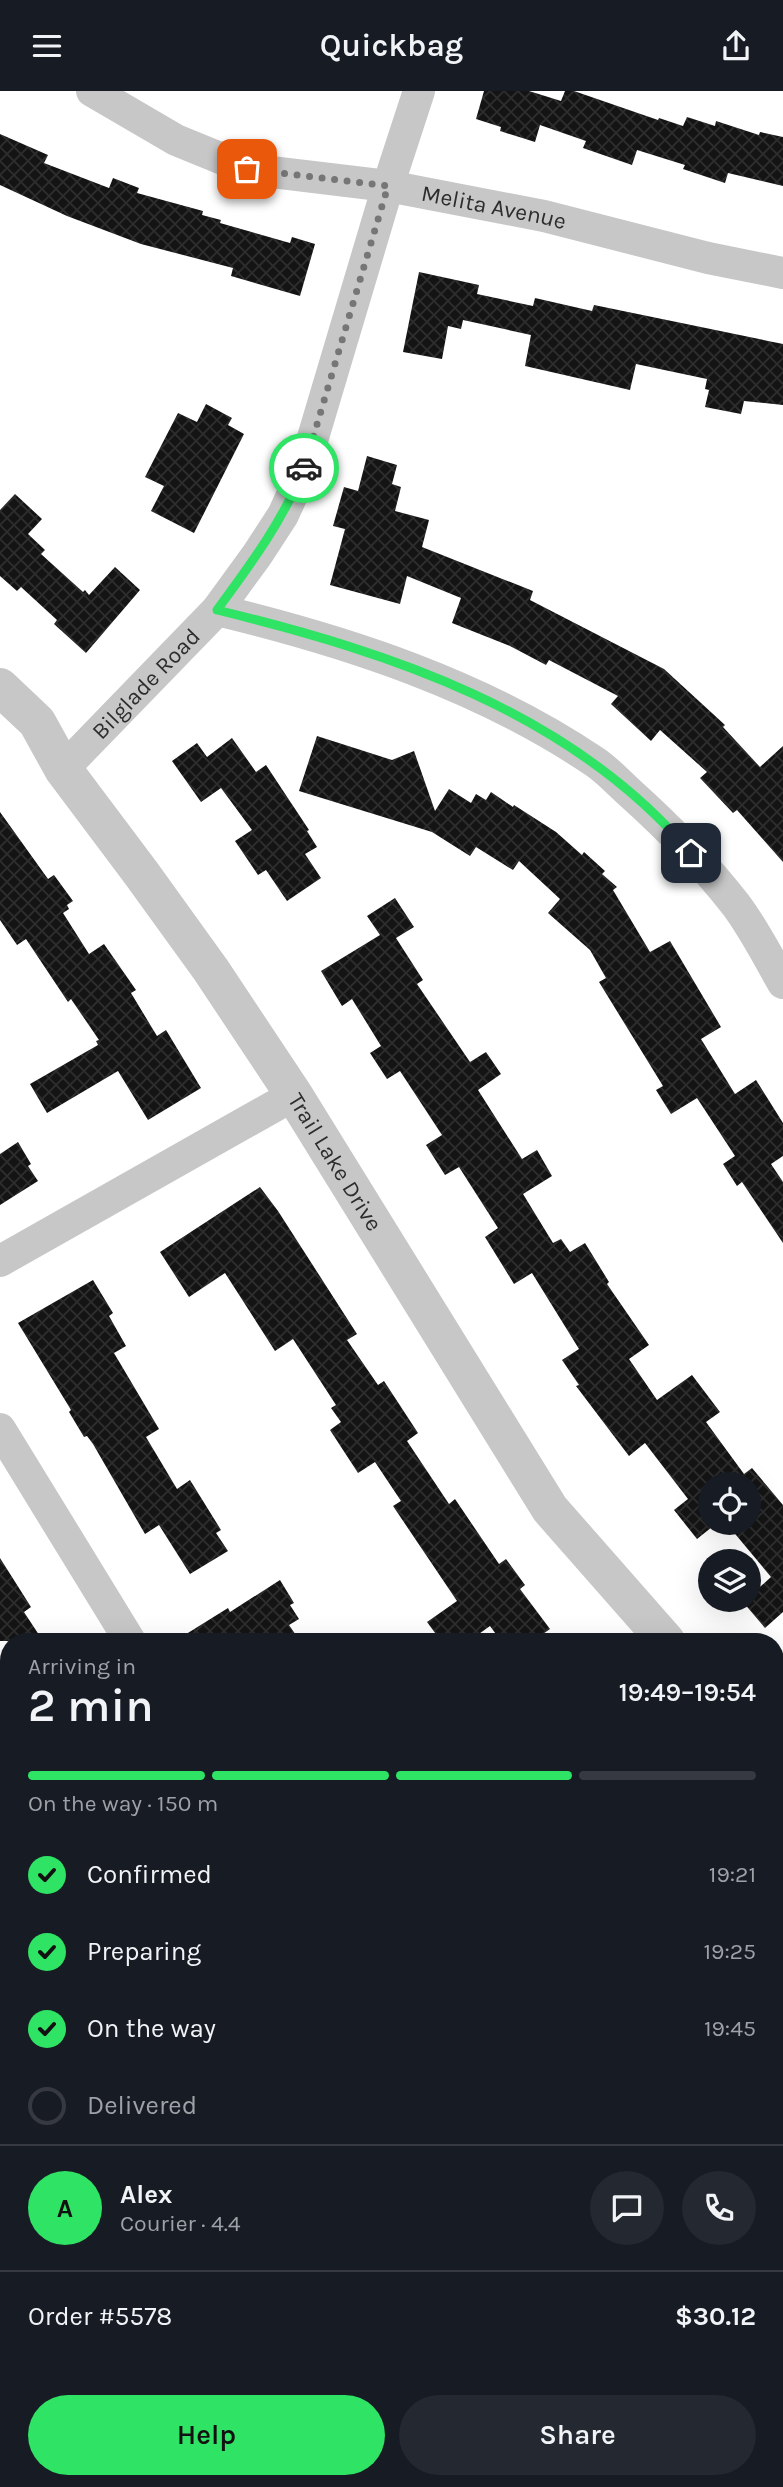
<!DOCTYPE html>
<html lang="en">
<head>
<meta charset="utf-8">
<style>
	:root { --surface:#171b24; --page:#242831; --text:#f1f3f6; --muted:#9ea1a6; --line:#363941; --accent:#2fe364 }
	body { margin:0; font-family:Karla,sans-serif; background:var(--page); color:var(--text); height:100vh; display:flex; flex-direction:column; font-size:26px; white-space:nowrap }
	* { box-sizing:border-box; margin:0 }
	p { font-size:23px; color:var(--muted) }
	.icon { flex:none; width:38px; height:38px; fill:none; stroke:currentColor; stroke-width:2; stroke-linecap:round; stroke-linejoin:round }
	.map { position:relative; flex:1; overflow:hidden }
	.side { position:absolute; left:0px; top:1542px; width:784px; height:856px; display:flex; flex-direction:column; background:var(--surface); border-radius:28px 28px 0 0; box-shadow:0 7px 28px #0002 }
	.side>* { flex:none }
	.buttons { position:absolute; left:698px; top:1381px; display:grid; gap:14px }
	.buttons a { display:grid; place-items:center; width:63px; height:63px; border-radius:50%; background:var(--surface); box-shadow:0 7px 28px #0002; font-size:35px }
	.pin { position:absolute; display:grid; place-items:center; width:60px; height:60px; color:#fff; margin:-30px; border-radius:14px; box-shadow:0 4px 10px #0006 }
	.courier { position:absolute; display:grid; place-items:center; width:70px; height:70px; margin:-35px; border:5px solid #2fe364; border-radius:50%; background:#fff; color:#222; box-shadow:0 2px 9px #0007 }
	.headline em { font-style:normal; font-weight:600 }
	.headline div { display:flex; flex-direction:column-reverse }
	.headline { display:flex; align-items:center; justify-content:space-between; height:119px; padding:0 28px }
	h1 { font-size:46px; font-weight:600; line-height:52px }
	.bar { display:grid; grid-template-columns:repeat(4,1fr); gap:10px 7px; align-content:center; height:84px; padding:0 28px }
	.bar i { height:9px; border-radius:5px; background:var(--line) }
	.bar .selected { background:var(--accent) }
	.bar p { grid-column:span 4 }
	.line { display:flex; align-items:center; gap:18px; padding:0 28px; border-top:2px solid var(--line) }
	.line div { flex:1 }
	.round { display:grid; place-items:center; flex:none; width:74px; height:74px; border-radius:37px; background:var(--page) }
	ol { padding:0 28px; list-style:none }
	li { display:flex; align-items:center; gap:21px; height:77px }
	li p { margin-inline-start:auto }
	li .icon { padding:7px; border-radius:50%; background:var(--accent); color:#111; stroke-width:4 }
	li:last-child { color:var(--muted) }
	li i { width:38px; height:38px; border:4px solid var(--line); border-radius:50% }
	.action { display:flex; gap:14px; margin-top:auto; padding:14px 28px }
	.action a { flex:1; height:80px; border-radius:42px; background:var(--accent); color:#111; font-size:28px; font-weight:600; line-height:80px; text-align:center }
	.action a+a { background:var(--page); color:var(--text) }
	header { display:flex; justify-content:space-between; align-items:center; height:91px; padding:0 28px; background:var(--surface); font-size:32px; font-weight:600 }
	.map>svg:first-child { display:block }
	.building { fill:url(#building-cross-hatch) }
	.lines { fill:none; stroke-linecap:round; stroke-linejoin:round }
	.minor { stroke:#c7c7c7; stroke-width:32 }
	.tertiary { stroke:#c7c7c7; stroke-width:38 }
	.done { stroke:#767676; stroke-width:7; stroke-dasharray:0 12.6 }
	.route { stroke:#2fe364; stroke-width:9 }
	.labels { text-anchor:middle; stroke-width:7; stroke-linejoin:round; paint-order:stroke }
	.street-label { font-size:23px; fill:#2d2d2d; stroke:#fff }
</style>
</head>
<body>
<header><svg class="icon" aria-label="menu" viewBox="0 0 24 24"><path d="M4 6h16M4 12h16M4 18h16"/></svg>Quickbag<svg class="icon" aria-label="share" viewBox="0 0 24 24"><path d="M12 15V3M7 8l5-5 5 5M5 13v7h14v-7"/></svg></header>
<div class="map">
<svg width="783" height="2396" viewBox="0 0 783 2396">
	<defs>
		<pattern id="building-cross-hatch" width="8" height="8" patternUnits="userSpaceOnUse" patternTransform="scale(1.75)"><rect width="8" height="8" fill="#141414"/><path d="M0 0l8 8M0 8l8-8" fill="none" stroke="#2e2e2e"/></pattern>
	</defs>
	<rect width="100%" height="100%" fill="#fff"/>
	<g class="building">
		<polygon points="484,0 529,0 561,10 565,0 574,0 658,29 659,27 683,35 687,26 715,35 716,30 759,44 760,41 783,46 783,95 728,82 725,92 683,78 685,74 637,59 632,74 583,57 586,50 540,34 535,51 500,40 501,36 476,28"/>
		<polygon points="0,43 48,64 44,72 109,97 113,87 139,97 137,102 203,120 202,124 221,129 220,132 290,152 292,146 315,153 300,205 231,185 233,177 141,153 67,125 0,94"/>
		<polygon points="419,181 479,194 477,203 533,215 535,207 592,220 594,214 783,253 783,314 744,310 741,323 705,316 709,299 705,298 707,288 636,273 630,299 525,275 531,244 463,229 461,238 448,235 442,268 403,261"/>
		<polygon points="206,313 232,327 228,334 244,343 194,442 151,420 164,395 145,386 178,322 197,331"/>
		<polygon points="367,365 397,374 392,393 401,396 395,420 429,429 422,456 533,500 530,509 664,578 725,634 723,636 760,676 783,655 783,771 737,719 733,722 700,687 707,681 660,639 651,650 611,613 618,605 549,569 546,574 510,555 452,532 461,507 407,485 400,513 330,494 345,438 333,435 344,396 358,400"/>
		<polygon points="15,403 42,428 28,443 45,459 41,463 83,501 85,499 89,504 115,476 140,499 86,562 54,533 57,529 21,496 17,500 0,485 0,419"/>
		<polygon points="317,645 392,669 414,660 435,720 449,698 471,712 476,703 486,709 491,701 513,716 514,714 556,741 582,764 584,761 605,780 602,783 617,796 613,799 650,861 670,850 721,936 701,948 735,1003 756,989 783,1032 783,1065 771,1073 783,1091 783,1152 742,1091 737,1095 723,1073 735,1065 697,1007 671,1023 656,999 663,995 599,891 606,887 590,859 548,822 560,808 519,770 513,779 476,756 470,765 432,741 299,700"/>
		<polygon points="232,647 256,681 266,674 309,739 307,740 317,756 305,763 321,787 287,810 266,779 258,784 235,750 252,739 221,697 201,711 172,670 197,652 207,666"/>
		<polygon points="0,721 48,788 54,784 73,810 67,814 69,818 63,822 89,863 104,853 136,899 131,902 157,945 166,939 201,997 148,1029 118,980 47,1022 30,993 98,954 96,950 99,949 71,908 68,911 26,848 17,854 0,829"/>
		<polygon points="395,807 414,836 396,847 423,889 417,893 470,971 486,961 501,983 478,999 522,1068 537,1059 552,1085 523,1103 553,1152 561,1148 570,1161 585,1152 609,1191 607,1193 649,1254 629,1268 657,1309 692,1284 720,1321 706,1331 744,1383 752,1377 783,1414 783,1521 765,1537 743,1511 749,1508 749,1506 771,1486 726,1432 749,1432 749,1393 710,1393 710,1432 717,1432 697,1448 674,1419 688,1408 645,1352 629,1365 576,1295 579,1294 562,1269 579,1258 532,1182 514,1193 485,1146 498,1137 459,1076 445,1084 426,1054 442,1044 400,980 387,988 370,962 381,955 352,908 342,915 321,880 380,844 367,825"/>
		<polygon points="18,1051 31,1073 28,1075 38,1090 0,1114 0,1063"/>
		<polygon points="260,1096 278,1120 357,1243 347,1249 378,1294 384,1290 418,1342 407,1350 449,1413 455,1408 499,1473 506,1468 525,1494 520,1498 550,1538 533,1550 501,1550 490,1535 469,1550 441,1550 427,1531 457,1510 393,1415 401,1410 375,1371 358,1382 330,1339 341,1331 331,1317 336,1314 293,1248 275,1260 225,1182 189,1206 160,1161"/>
		<polygon points="93,1189 113,1222 109,1225 126,1255 114,1262 159,1338 146,1346 177,1398 190,1389 221,1439 216,1442 228,1460 190,1483 159,1434 145,1443 93,1353 87,1345 84,1346 69,1321 71,1319 18,1232"/>
		<polygon points="0,1467 31,1516 24,1521 43,1550 0,1550"/>
		<polygon points="280,1489 294,1512 290,1514 299,1528 289,1534 300,1550 175,1550 228,1517 230,1521"/>
	</g>
	<g class="lines">
		<g class="minor">
			<path id="s1" d="M92,0L176,49L247,78L388,95L544,125L708,167L783,182"/>
			<path d="M217,519C349,551 481,594 595,671C607,679 619,692 630,702C669,737 704,773 736,814C754,838 768,866 783,892"/>
			<path id="s2" d="M63,678L217,519L257,464L283,424L303,380L388,95L419,0"/>
			<polyline points="0,1170 294,1004"/>
			<polyline points="0,1338 130,1550"/>
			<polyline points="0,2103 9,2120"/>
			<polyline points="775,2247 783,2252"/>
			<polyline points="29,2396 43,2389"/>
		</g>
		<g class="tertiary">
			<path id="s3" d="M0,596L37,631L63,678L141,782L211,879L294,1004L550,1418L666,1550"/>
			<polyline points="775,1671 783,1680"/>
		</g>
	</g>
	<g class="lines">
		<polyline class="done" points="247,78 388,95 304,377"/>
		<path class="route" d="M304,377C283,430 250,474 217,519C390,561 572,621 691,762"/>
	</g>
	<g class="labels">
		<g class="street-label">
			<text dy="8" stroke="none"><textPath href="#s1" startOffset="424">Melita Avenue</textPath></text>
			<text dy="8" stroke="none"><textPath href="#s2" startOffset="119">Bilglade Road</textPath></text>
			<text dy="8" stroke="none"><textPath href="#s3" startOffset="583">Trail Lake Drive</textPath></text>
		</g>
	</g>
</svg>
<div class="buttons">
<a><svg class="icon" aria-label="locate" viewBox="0 0 24 24"><circle cx="12" cy="12" r="6"/><path d="M12 2v4M12 18v4M2 12h4M18 12h4"/></svg></a>
<a><svg class="icon" aria-label="layers" viewBox="0 0 24 24"><path d="M12 4l9 5-9 5-9-5zM3 14l9 5 9-5"/></svg></a>
</div>
<div class="pin" style="left:247px;top:78px;background:#ea580c"><svg class="icon" aria-label="bag" viewBox="0 0 24 24"><path d="M5 8h14l-1 12H6zM9 8a3 3 0 0 1 6 0"/></svg></div>
<div class="pin" style="left:691px;top:762px;background:#1f2937"><svg class="icon" aria-label="home" viewBox="0 0 24 24"><path d="M3 11l9-7 9 7M6 9v11h12V9"/></svg></div>
<div class="courier" style="left:304px;top:377px"><svg class="icon" aria-label="car" viewBox="0 0 24 24"><path d="M5 17H2v-5l4-1 3-4h7l3 4 3 1v5h-3M9 17h6M6 11h13"/><circle cx="7" cy="17" r="2"/><circle cx="17" cy="17" r="2"/></svg></div>
<section class="side">
<div class="headline"><div><h1>2 min</h1><p>Arriving in</p></div><em>19:49–19:54</em></div>
<div class="bar"><i class="selected"></i><i class="selected"></i><i class="selected"></i><i></i><p>On the way · 150 m</p></div>
<ol>
<li><svg class="icon" aria-label="check" viewBox="0 0 24 24"><path d="M5 12l5 5 9-10"/></svg>Confirmed<p>19:21</p></li>
<li><svg class="icon" aria-label="check" viewBox="0 0 24 24"><path d="M5 12l5 5 9-10"/></svg>Preparing<p>19:25</p></li>
<li><svg class="icon" aria-label="check" viewBox="0 0 24 24"><path d="M5 12l5 5 9-10"/></svg>On the way<p>19:45</p></li>
<li><i></i>Delivered</li>
</ol>
<div class="line" style="height:126px"><b class="round" style="background:var(--accent);color:#111">A</b><div><b>Alex</b><p>Courier · 4.4</p></div><a class="round"><svg class="icon" aria-label="chat" viewBox="0 0 24 24"><path d="M4 5h16v11H9l-5 4z"/></svg></a><a class="round"><svg class="icon" aria-label="phone" viewBox="0 0 24 24"><path d="M5 4h4l2 5-3 2q2 4 5 5l2-3 5 2v4C11 20 4 13 5 4z"/></svg></a></div>
<div class="line" style="height:91px"><div>Order #5578</div><b>$30.12</b></div>
<div class="action"><a>Help</a><a>Share</a></div>
</section>
</div>
</body>
</html>
